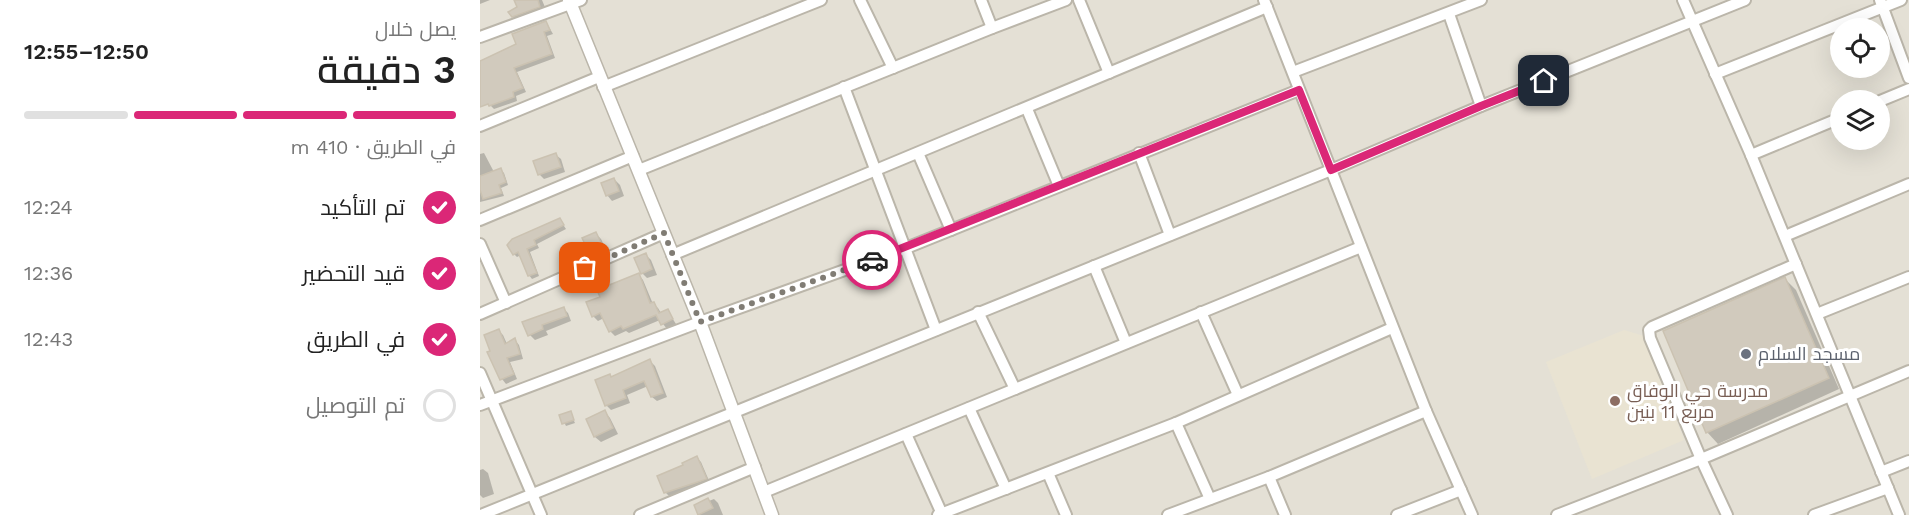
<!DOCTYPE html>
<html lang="ar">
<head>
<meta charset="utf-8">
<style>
	:root { --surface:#fff; --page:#f2f2f2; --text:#222; --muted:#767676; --line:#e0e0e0; --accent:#db2777 }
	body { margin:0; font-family:"Work Sans",Cairo,sans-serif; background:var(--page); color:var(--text); direction:rtl; height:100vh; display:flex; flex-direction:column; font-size:22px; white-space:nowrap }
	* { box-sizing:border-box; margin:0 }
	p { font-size:20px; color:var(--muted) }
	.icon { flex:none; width:33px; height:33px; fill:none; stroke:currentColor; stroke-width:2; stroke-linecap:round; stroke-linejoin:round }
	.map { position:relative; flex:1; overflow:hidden; direction:ltr }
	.panel { display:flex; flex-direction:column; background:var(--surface); width:480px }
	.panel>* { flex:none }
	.buttons { position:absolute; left:1350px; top:18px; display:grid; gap:12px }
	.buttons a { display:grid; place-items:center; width:60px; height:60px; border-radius:50%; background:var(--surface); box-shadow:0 6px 24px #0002; font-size:30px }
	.pin { position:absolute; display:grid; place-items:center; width:51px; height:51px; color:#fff; margin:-26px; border-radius:12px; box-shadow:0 3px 9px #0006 }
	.courier { position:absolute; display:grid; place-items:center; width:60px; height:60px; margin:-30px; border:4px solid #db2777; border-radius:50%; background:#fff; color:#222; box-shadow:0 2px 8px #0007 }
	.headline em { font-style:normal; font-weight:600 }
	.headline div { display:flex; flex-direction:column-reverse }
	.headline { display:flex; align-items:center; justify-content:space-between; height:102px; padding:0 24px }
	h1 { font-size:39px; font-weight:600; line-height:45px }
	.bar { display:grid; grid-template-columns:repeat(4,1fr); gap:9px 6px; align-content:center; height:72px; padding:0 24px }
	.bar i { height:8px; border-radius:4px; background:var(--line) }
	.bar .current { background:var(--accent) }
	.bar p { grid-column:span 4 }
	ol { padding:0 24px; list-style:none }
	li { display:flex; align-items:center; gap:18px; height:66px }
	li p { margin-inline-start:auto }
	li .icon { padding:6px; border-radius:50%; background:var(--accent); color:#fff; stroke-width:4 }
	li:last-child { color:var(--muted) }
	li i { width:33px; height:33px; border:3px solid var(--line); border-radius:50% }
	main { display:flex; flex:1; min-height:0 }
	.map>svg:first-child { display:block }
	.residential { fill:#e4e0d5; fill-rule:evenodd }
	.education { fill:#e9e3d2 }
	.shadow { fill:#0003 }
	.building { fill:#d1cabd; stroke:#cbc2b1; stroke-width:1.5 }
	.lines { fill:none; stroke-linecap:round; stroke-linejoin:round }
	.minor-casing { stroke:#bbb6aa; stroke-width:14 }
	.tertiary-casing { stroke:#bbb6aa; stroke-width:15 }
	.minor { stroke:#fff; stroke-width:10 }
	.tertiary { stroke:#fff; stroke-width:12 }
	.done { stroke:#807c74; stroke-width:6; stroke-dasharray:0 10.8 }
	.route { stroke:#db2777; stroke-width:8 }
	.worship-dot { fill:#6b7280; stroke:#fff; stroke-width:2 }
	.education-dot { fill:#8d6e63; stroke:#fff; stroke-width:2 }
	.labels { text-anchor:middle; stroke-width:6; stroke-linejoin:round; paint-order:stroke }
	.worship-label { font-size:18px; fill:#5b616d; stroke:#fff; text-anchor:start }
	.education-label { font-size:18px; fill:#785e54; stroke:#fff; text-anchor:start }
</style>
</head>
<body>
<main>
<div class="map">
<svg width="1429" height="515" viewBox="0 0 1429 515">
	<rect width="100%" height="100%" fill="#f1eee7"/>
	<path class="residential" d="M0,0H1429V515H0ZM1360,28H1400V68H1360ZM1360,100H1400V140H1360Z"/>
	<polygon class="education" points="1144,330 1164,336 1204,440 1112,479 1066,362"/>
	<g class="shadow">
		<polygon points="0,0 10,0 0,4"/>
		<polygon points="35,0 62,0 69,17 43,27 33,17 38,8"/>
		<polygon points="66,22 73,34 67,36 75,58 37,72 46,92 36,96 37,101 14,109 10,105 0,81 0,61 38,45"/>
		<polygon points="4,153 14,172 21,170 24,173 28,185 21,188 24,196 0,202 0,154"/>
		<polygon points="76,155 81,159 85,172 64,179 59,174"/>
		<polygon points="134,179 140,185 144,196 132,201 127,195"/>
		<polygon points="80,220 86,229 57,244 59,248 50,252 59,276 52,279 49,275 41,255 37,257 34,254"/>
		<polygon points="115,233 121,239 129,256 118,262 112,256"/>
		<polygon points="166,255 171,260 177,275 167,278 162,273"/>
		<polygon points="159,275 163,280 173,304 178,308 181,313 187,310 196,324 187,329 180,320 149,333 146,331 135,336 130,331 124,318 118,321 113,316 122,298"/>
		<polygon points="1305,279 1316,290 1359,389 1238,444 1227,432"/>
		<polygon points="83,308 88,313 91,321 66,331 68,335 55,340 50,335 44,323"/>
		<polygon points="18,330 23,335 27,344 35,340 39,345 43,359 30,362 37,379 26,384 22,379"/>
		<polygon points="170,361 175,366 187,397 177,401 172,397 168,386 147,395 150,403 131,410 127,406 117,381 132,378"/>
		<polygon points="125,412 130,418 138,434 121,442 115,437 108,420"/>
		<polygon points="90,413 95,423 86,426 81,416"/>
		<polygon points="217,458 221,462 230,483 189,496 185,492 205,466"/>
		<polygon points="3,469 8,473 14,494 3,498 0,495 0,470"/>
		<polygon points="234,499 238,503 243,515 220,515 216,506"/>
	</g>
	<g class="building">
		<polygon points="34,0 58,0 60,7 32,17 28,12 37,7"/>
		<polygon points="66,21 70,30 64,32 72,54 34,68 43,88 33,92 34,97 9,106 8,104 0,107 0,61 36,44 32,34"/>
		<polygon points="76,153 81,167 58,175 53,161"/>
		<polygon points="21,168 26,182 19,185 22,193 3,199 0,190 0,176"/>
		<polygon points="134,178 139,191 126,196 121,183"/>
		<polygon points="80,218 84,225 54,240 56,245 47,249 57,273 48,276 38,252 33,255 27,245 32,239"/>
		<polygon points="116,232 125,251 111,257 102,238"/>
		<polygon points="166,253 172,269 161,274 154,258"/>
		<polygon points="159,273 170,303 174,302 179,313 188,309 193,319 181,325 176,315 143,329 141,326 129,332 120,313 112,317 106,302 120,297 117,290"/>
		<polygon points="1305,277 1349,378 1226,433 1183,331"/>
		<polygon points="84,307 87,316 62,325 63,329 48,336 42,322"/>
		<polygon points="19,329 25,344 35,338 40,354 27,358 34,374 20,380 7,352 10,351 4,335"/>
		<polygon points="170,359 183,393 171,397 164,381 143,390 146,398 125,406 115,380 130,374 131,377"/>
		<polygon points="125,410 133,428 114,437 106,419"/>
		<polygon points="91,411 94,420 82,424 79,415"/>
		<polygon points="217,456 227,479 184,493 177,476 203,465 202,463"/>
		<polygon points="228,498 233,508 218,515 214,505"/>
	</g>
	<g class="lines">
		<g class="minor-casing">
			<g id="minor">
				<polyline points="380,0 413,68"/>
				<polyline points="501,0 512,28"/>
				<polyline points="599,0 629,73"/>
				<polyline points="784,0 946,411 992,515"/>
				<polyline points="1203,0 1271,155 1419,515"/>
				<polyline points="1400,0 1429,78"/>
				<polyline points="969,14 1001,106"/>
				<polyline points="0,37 101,0"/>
				<polyline points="813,72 1001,0"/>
				<polyline points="1235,74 1421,0"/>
				<polyline points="123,87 341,0"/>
				<polyline points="364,87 456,330"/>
				<polyline points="1400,101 1429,89"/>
				<polyline points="547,109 579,186"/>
				<polyline points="0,126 119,77"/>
				<polyline points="438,153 471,230"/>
				<polyline points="659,153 690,235"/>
				<polyline points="1271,155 1360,118"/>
				<polyline points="159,170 512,28 586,0"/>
				<polyline points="0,220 153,156"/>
				<polyline points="1305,236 1429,184"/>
				<polyline points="0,244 26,303"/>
				<polyline points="192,255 787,7"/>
				<polyline points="614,266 646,343"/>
				<polyline points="498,312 535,389"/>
				<polyline points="721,312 758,395"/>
				<polyline points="0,314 184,233"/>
				<polyline points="1337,314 1429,277"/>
				<polyline points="0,373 61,515"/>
				<polyline points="0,405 220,322 426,248 819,90"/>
				<polyline points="489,408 526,489"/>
				<polyline points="696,423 730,499"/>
				<polyline points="426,434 462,514"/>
				<polyline points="1401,472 1429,461"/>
				<polyline points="568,473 586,515"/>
				<polyline points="789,477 805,515"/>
				<polyline points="284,492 881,247"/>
				<polyline points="1,515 851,170 1001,106 1265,0"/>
				<polyline points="160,515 275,467"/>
				<polyline points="458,515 696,423 912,328"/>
				<polyline points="688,515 789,477 946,411"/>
				<polyline points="917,515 981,490"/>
				<polyline points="1077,515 1221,459 1429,371"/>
				<polyline points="1247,515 1221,459 1170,338 1169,330 1172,327 1316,264"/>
				<polyline points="1334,515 1408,488"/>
			</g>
		</g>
		<g class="tertiary-casing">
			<polyline id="tertiary" points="89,0 220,322 292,515"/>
		</g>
		<use href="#minor" class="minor"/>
		<use href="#tertiary" class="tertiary"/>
	</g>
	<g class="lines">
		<polyline class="done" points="105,268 184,233 220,322 392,260"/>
		<polyline class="route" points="392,260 819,90 851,170 1001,106 1064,81"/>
	</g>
	<circle class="worship-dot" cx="1266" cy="354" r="6"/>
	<circle class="education-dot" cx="1135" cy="401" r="6"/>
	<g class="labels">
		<g class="worship-label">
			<text x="1278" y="360">مسجد السلام</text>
		</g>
		<g class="education-label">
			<text x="1147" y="397">مدرسة حي الوفاق<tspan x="1147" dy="21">مربع 11 بنين</tspan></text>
		</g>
	</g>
</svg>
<div class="buttons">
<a><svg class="icon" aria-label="locate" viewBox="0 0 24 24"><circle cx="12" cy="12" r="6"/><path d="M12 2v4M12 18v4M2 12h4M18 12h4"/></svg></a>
<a><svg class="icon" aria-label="layers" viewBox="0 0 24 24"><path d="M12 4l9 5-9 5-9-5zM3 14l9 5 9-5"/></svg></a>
</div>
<div class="pin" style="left:105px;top:268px;background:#ea580c"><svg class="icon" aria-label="bag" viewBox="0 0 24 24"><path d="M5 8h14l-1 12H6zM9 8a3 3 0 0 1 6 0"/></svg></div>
<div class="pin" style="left:1064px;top:81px;background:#1f2937"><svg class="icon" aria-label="home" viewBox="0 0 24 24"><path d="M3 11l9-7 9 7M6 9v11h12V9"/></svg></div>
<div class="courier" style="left:392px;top:260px"><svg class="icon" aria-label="car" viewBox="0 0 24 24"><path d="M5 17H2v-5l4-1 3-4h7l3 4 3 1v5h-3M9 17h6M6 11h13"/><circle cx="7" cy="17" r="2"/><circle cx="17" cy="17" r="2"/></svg></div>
</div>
<section class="panel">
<div class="headline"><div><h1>3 دقيقة</h1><p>يصل خلال</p></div><em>12:50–12:55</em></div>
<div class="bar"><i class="current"></i><i class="current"></i><i class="current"></i><i></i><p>في الطريق · 410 m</p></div>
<ol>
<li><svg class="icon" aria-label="check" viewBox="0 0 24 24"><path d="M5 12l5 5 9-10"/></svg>تم التأكيد<p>12:24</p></li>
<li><svg class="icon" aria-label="check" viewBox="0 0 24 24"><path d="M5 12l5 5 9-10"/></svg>قيد التحضير<p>12:36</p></li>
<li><svg class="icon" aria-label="check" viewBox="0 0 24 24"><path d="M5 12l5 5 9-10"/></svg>في الطريق<p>12:43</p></li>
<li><i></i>تم التوصيل</li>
</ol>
</section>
</main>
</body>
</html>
